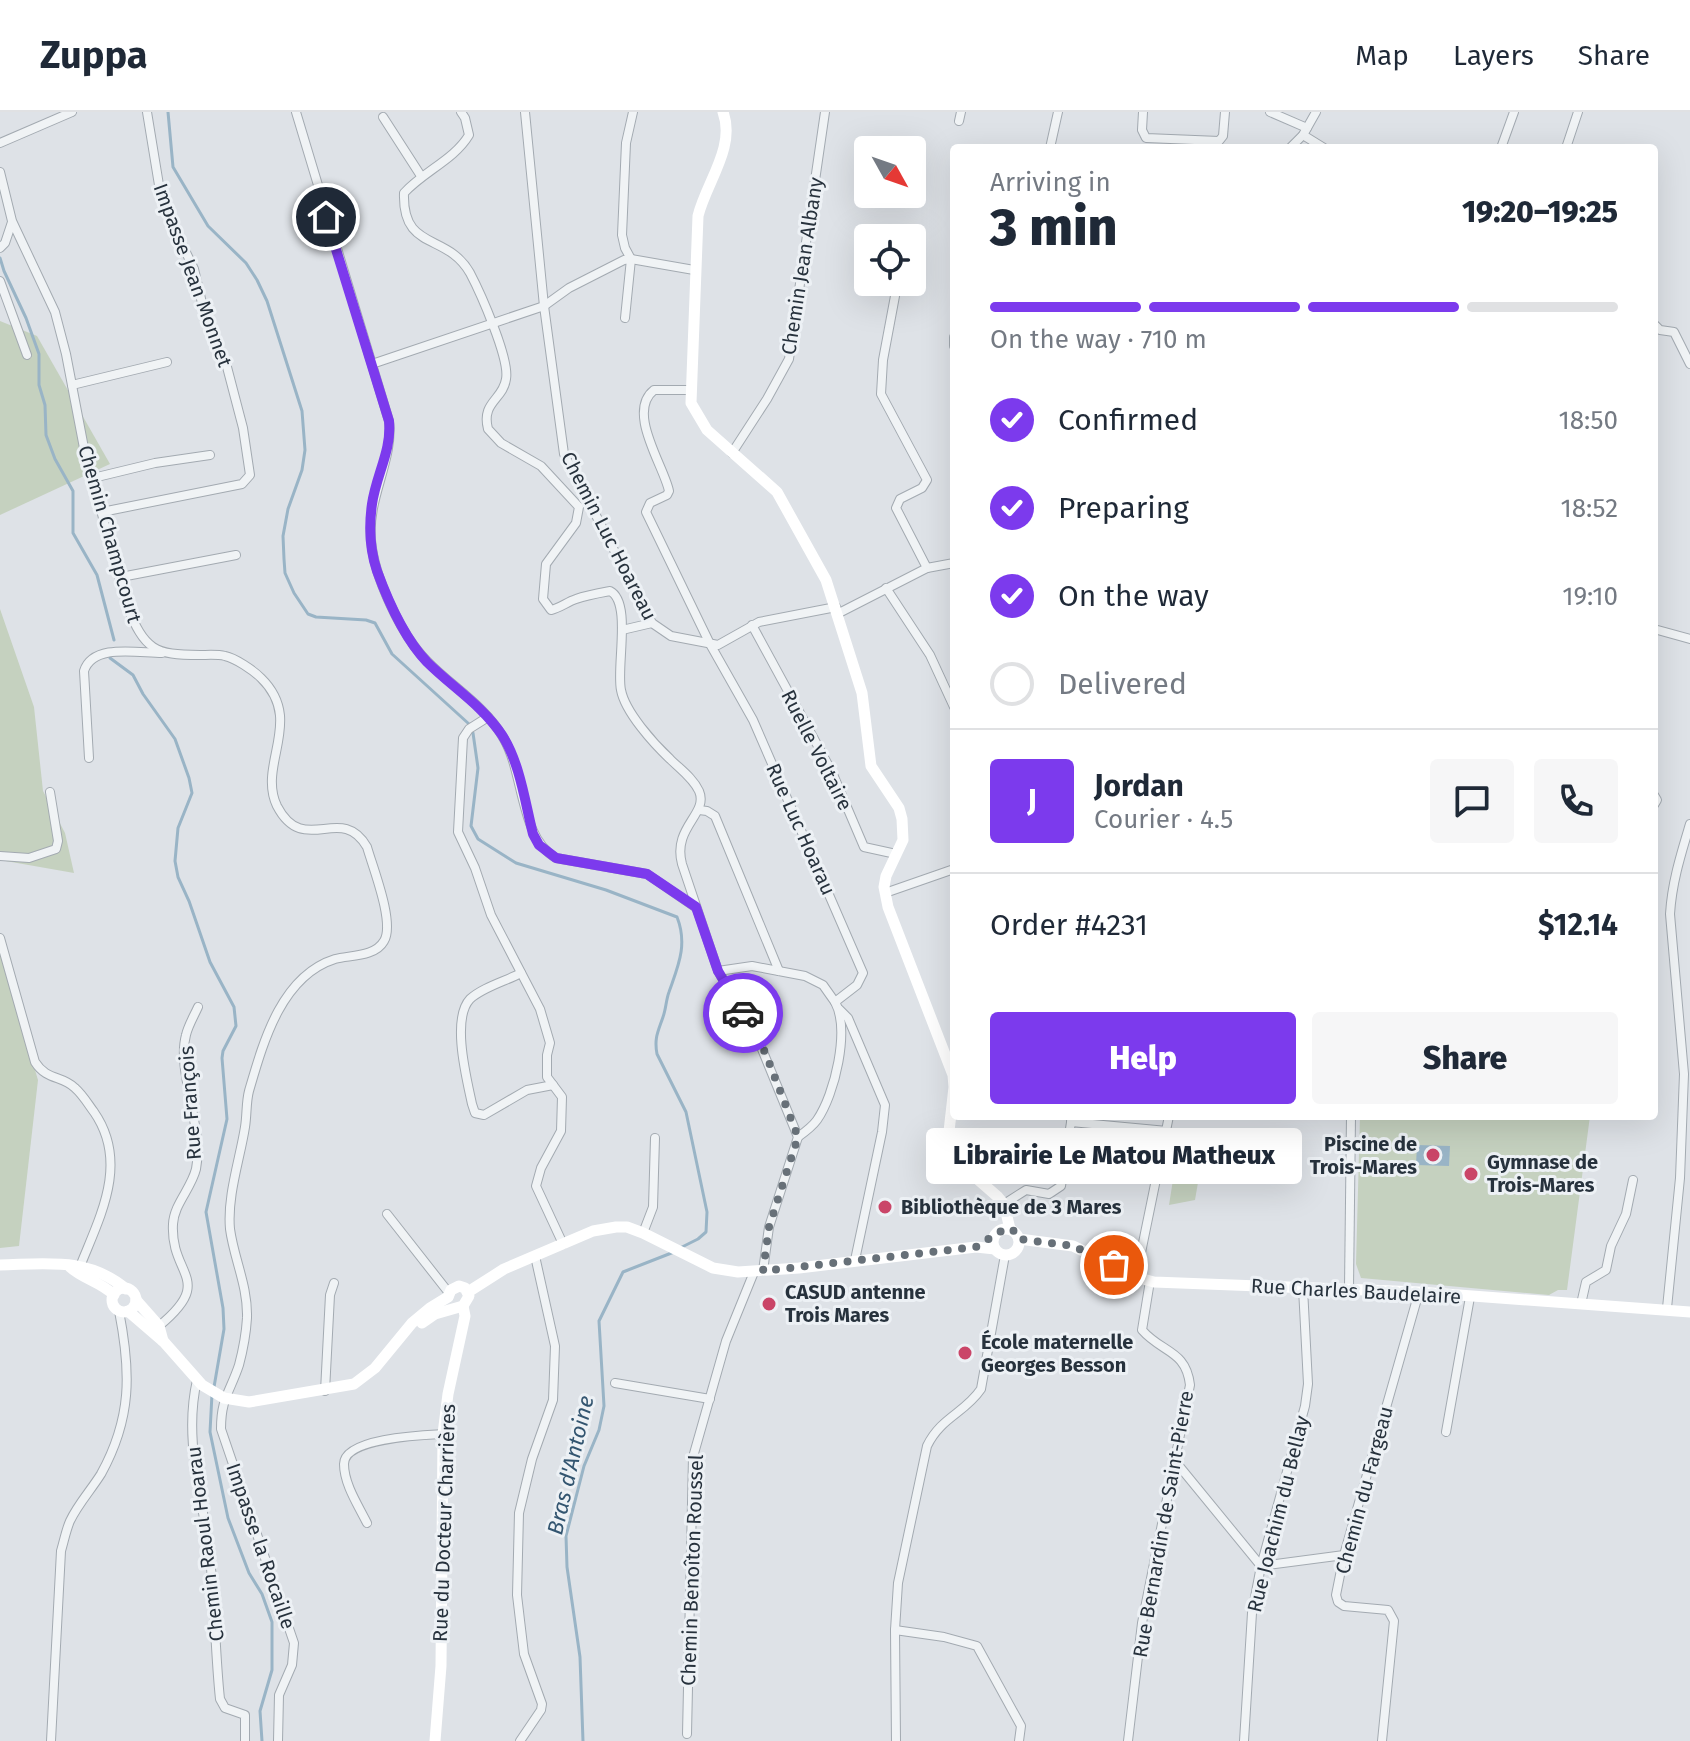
<!DOCTYPE html>
<html lang="en">
<head>
<meta charset="utf-8">
<style>
	:root { --surface:#fff; --page:#f6f6f7; --text:#1f2937; --muted:#747a83; --line:#e0e1e3; --accent:#7c3aed }
	body { margin:0; font-family:"Fira Sans",sans-serif; background:var(--page); color:var(--text); height:100vh; display:flex; flex-direction:column; font-size:30px; white-space:nowrap }
	* { box-sizing:border-box; margin:0 }
	p { font-size:26px; color:var(--muted) }
	.icon { flex:none; width:44px; height:44px; fill:none; stroke:currentColor; stroke-width:2; stroke-linecap:round; stroke-linejoin:round }
	.map { position:relative; flex:1; overflow:hidden }
	.sheet { position:absolute; left:950px; top:32px; width:708px; height:976px; display:flex; flex-direction:column; background:var(--surface); border-radius:8px; box-shadow:0 8px 32px #0002 }
	.sheet>* { flex:none }
	.needle { width:52px; rotate:130deg }
	.controls { position:absolute; left:854px; top:24px; display:grid; gap:16px }
	.controls a { display:grid; place-items:center; width:72px; height:72px; border-radius:8px; background:var(--surface); box-shadow:0 8px 32px #0002; font-size:40px }
	.pin { position:absolute; display:grid; place-items:center; width:68px; height:68px; color:#fff; margin:-34px; border:4px solid #fff; border-radius:50%; box-shadow:0 2px 8px #0007 }
	.courier { position:absolute; display:grid; place-items:center; width:80px; height:80px; margin:-40px; border:6px solid #7c3aed; border-radius:50%; background:#fff; color:#222; box-shadow:0 2px 10px #0007 }
	.bubble { position:absolute; height:56px; border-radius:8px; background:var(--surface); box-shadow:0 8px 32px #0002; font-size:26px; font-weight:800; line-height:56px; text-align:center }
	.overview em { font-style:normal; font-weight:800 }
	.overview div { display:flex; flex-direction:column-reverse }
	.overview { display:flex; align-items:center; justify-content:space-between; height:136px; padding:0 40px }
	h1 { font-size:52px; font-weight:800; line-height:60px }
	.bar { display:grid; grid-template-columns:repeat(4,1fr); gap:12px 8px; align-content:center; height:96px; padding:0 40px }
	.bar i { height:10px; border-radius:6px; background:var(--line) }
	.bar .on { background:var(--accent) }
	.bar p { grid-column:span 4 }
	.line { display:flex; align-items:center; gap:20px; padding:0 40px; border-top:2px solid var(--line) }
	.line div { flex:1 }
	.round { display:grid; place-items:center; flex:none; width:84px; height:84px; border-radius:8px; background:var(--page) }
	ol { padding:0 40px; list-style:none }
	li { display:flex; align-items:center; gap:24px; height:88px }
	li p { margin-inline-start:auto }
	li .icon { padding:8px; border-radius:50%; background:var(--accent); color:#fff; stroke-width:4 }
	li:last-child { color:var(--muted) }
	li i { width:44px; height:44px; border:4px solid var(--line); border-radius:50% }
	.button { display:flex; gap:16px; margin-top:auto; padding:16px 40px }
	.button a { flex:1; height:92px; border-radius:8px; background:var(--accent); color:#fff; font-size:32px; font-weight:800; line-height:92px; text-align:center }
	.button a+a { background:var(--page); color:var(--text) }
	header { display:flex; align-items:center; gap:48px; box-sizing:border-box; height:112px; padding:0 40px; background:var(--surface); border-bottom:2px solid var(--line) }
	header strong { font-size:38px }
	nav { display:flex; gap:44px; margin-inline-start:auto; font-size:28px }
	.map>svg:first-child { display:block }
	.green { fill:#c5d1bf }
	.water { fill:#99b4c6 }
	.lines { fill:none; stroke-linecap:round; stroke-linejoin:round }
	.stream { stroke:#99b4c6; stroke-width:3 }
	.street-casing { stroke:#a3aab1; stroke-width:10 }
	.street { stroke:#f0f3f5; stroke-width:8 }
	.secondary { stroke:#fff; stroke-width:11 }
	.done { stroke:#677078; stroke-width:8; stroke-dasharray:0 14.4 }
	.route { stroke:#7c3aed; stroke-width:10 }
	.poi-dot { fill:#ca4568; stroke:#edf1f5; stroke-width:3 }
	.labels { text-anchor:middle; stroke-width:6; stroke-linejoin:round; paint-order:stroke }
	.street-label { font-size:20px; fill:#27323d; stroke:#edf1f5 }
	.poi-label { font-size:20px; font-weight:bold; fill:#27323d; stroke:#edf1f5; text-anchor:start }
	.water-label { font-size:22px; font-style:italic; fill:#335570; stroke:#edf1f5 }
</style>
</head>
<body>
<header>
<strong>Zuppa</strong>
<nav><a>Map</a><a>Layers</a><a>Share</a></nav>
</header>
<div class="map">
<svg width="1690" height="1629" viewBox="0 0 1690 1629">
	<rect width="100%" height="100%" fill="#dee2e7"/>
	<g class="green">
		<polygon points="0,209 37,224 110,352 0,403"/>
		<polygon points="0,497 34,595 43,679 65,721 74,761 0,748"/>
		<polygon points="0,841 38,968 19,1134 0,1136"/>
		<polygon points="1360,1004 1590,1004 1567,1178 1558,1178 1549,1183 1361,1166 1356,1152"/>
		<polygon points="1176,1049 1201,1053 1195,1088 1169,1093"/>
	</g>
	<polygon class="water" points="1417,1033 1450,1034 1449,1054 1416,1053"/>
	<g class="lines">
		<g class="stream">
			<polyline points="168,0 173,55 208,114 246,151 257,168 267,189 302,299 305,338 302,358 288,397 283,424 284,447 285,461 294,481 308,502 316,505 366,508 375,511 392,542 469,612"/>
			<polyline points="0,146 4,159 26,206 39,242 39,273 45,293 46,323 55,347 73,379 73,421 97,463 114,528"/>
			<polyline points="110,546 133,563 143,582 175,627 189,666 192,681 178,716 175,749 178,765 189,789 210,850 234,895 236,914 223,939 222,946 227,1007 206,1100 223,1196 224,1217 214,1275"/>
			<path d="M473,621L478,656L471,714L478,727L516,751L606,778L677,805C688,833 678,854 669,880C666,888 666,897 663,905C658,920 654,926 657,942L686,1000L707,1100L706,1120L698,1127L680,1136"/>
			<polyline points="212,1282 210,1320 228,1406 249,1461 262,1482 272,1510 272,1558 260,1599 262,1629"/>
			<polyline points="583,1629 580,1545 567,1455 566,1424 584,1354 599,1318 604,1294 599,1209 623,1160 674,1140"/>
		</g>
		<g class="street-casing">
			<g id="street">
				<path d="M296,0L389,309C394,348 367,386 371,428C374,465 401,523 427,549C452,575 486,594 504,627C524,662 520,726 556,746L647,762L695,795"/>
				<path d="M461,0L465,6L469,23C454,48 424,59 404,81C402,140 447,120 470,161C480,180 510,247 506,267C503,288 481,290 488,317L501,331L541,354L579,395L576,411L546,452L543,487L551,498C560,496 567,490 576,487C587,483 599,481 610,479C632,490 616,555 621,578C625,600 654,632 670,647C680,657 693,666 699,679C709,702 672,715 682,752L718,859L757,925L798,1025L769,1115L763,1159"/>
				<polyline points="525,0 544,194 564,342 652,511 671,524 718,533 759,510 836,495"/>
				<polyline points="1143,0 1142,18 1146,26 1219,29 1223,24 1225,0"/>
				<polyline points="1270,0 1307,16"/>
				<polyline points="383,5 421,64"/>
				<polyline points="959,9 961,0"/>
				<polyline points="1303,23 1324,36"/>
				<polyline points="0,31 72,0"/>
				<polyline points="1050,36 1058,0"/>
				<polyline points="1290,36 1303,23 1316,0"/>
				<polyline points="1501,36 1514,0"/>
				<polyline points="1566,36 1578,0"/>
				<path d="M0,60L12,109L55,200L66,242L84,336L127,494C145,538 154,543 200,543C207,543 217,542 225,544C235,546 253,558 261,566C305,609 257,652 277,694C304,746 341,690 367,735C373,756 395,811 384,829C375,845 350,843 335,847C281,864 263,931 249,979C246,990 247,1003 245,1015C240,1047 227,1084 230,1117C234,1147 248,1174 247,1206C246,1222 243,1238 239,1253C230,1280 221,1286 221,1317L294,1531L292,1553L279,1583L278,1629"/>
				<polyline points="0,136 5,131 12,110"/>
				<polyline points="0,169 27,243"/>
				<polyline points="895,184 883,248 881,282 927,368 922,376 900,387 896,396 927,456"/>
				<polyline points="625,206 631,147 625,136 622,123 626,31 633,0"/>
				<polyline points="1654,212 1660,218 1674,220 1690,252"/>
				<polyline points="954,225 954,234"/>
				<polyline points="372,252 544,194 569,176 624,148 631,147 694,158"/>
				<polyline points="72,273 167,250"/>
				<path d="M690,278H654C626,300 664,354 669,379L667,383L650,391L646,400L710,532L753,608L863,861L857,873L835,890C850,918 835,982 817,1008C812,1015 805,1020 798,1025"/>
				<polyline points="732,341 767,287 789,247 825,0"/>
				<polyline points="93,366 155,351 210,343"/>
				<polyline points="102,400 242,372 250,363 243,316 227,255 206,208 194,157 169,105 159,73 147,0"/>
				<polyline points="121,465 236,443"/>
				<polyline points="886,476 930,543 954,595"/>
				<polyline points="839,501 927,456 954,451"/>
				<polyline points="752,513 832,660 864,735 896,742"/>
				<polyline points="1654,517 1690,527"/>
				<polyline points="622,518 652,511"/>
				<polyline points="488,605 469,617 463,626 458,720 475,756 491,803 540,897 550,931 547,943 547,965 562,985 561,1019 541,1056 536,1074 563,1132"/>
				<path d="M89,646L84,559C93,531 138,541 162,541"/>
				<polyline points="1654,683 1657,688 1654,693"/>
				<polyline points="699,698 707,699 715,704 779,859"/>
				<polyline points="0,744 29,746 56,737 58,729 50,680"/>
				<polyline points="885,781 954,757"/>
				<path d="M0,826L35,950C47,969 62,963 75,976C83,983 88,992 94,1000C130,1052 99,1106 79,1157"/>
				<polyline points="718,859 752,854 805,864 823,873 835,890"/>
				<path d="M521,861C506,869 483,875 470,887C451,907 467,968 472,992L475,1001L484,1003L527,978L553,973"/>
				<polyline points="839,897 848,906 885,993 882,1020 855,1148"/>
				<polyline points="1071,1010 1167,1019"/>
				<polyline points="1004,1092 1026,1078 1049,1082 1061,1074 1072,1004"/>
				<polyline points="387,1102 449,1181"/>
				<polyline points="643,1121 653,1095 655,1026"/>
				<polyline points="1136,1165 1169,1004"/>
				<polyline points="1349,1176 1351,1004"/>
				<polyline points="1581,1192 1586,1170 1606,1158 1611,1134 1626,1102 1633,1068"/>
				<path d="M1667,1196L1680,1066L1684,962L1670,802C1672,770 1681,742 1690,712"/>
				<path d="M159,1214C216,1167 170,1164 173,1112C174,1092 191,1077 196,1057C204,1015 176,959 186,923C188,914 194,904 198,895"/>
				<path d="M197,1268C183,1329 203,1385 210,1446C215,1493 215,1540 220,1587L225,1596L245,1603V1629"/>
				<polyline points="615,1271 710,1287"/>
				<polyline points="325,1279 330,1183 334,1171"/>
				<polyline points="1446,1320 1470,1185"/>
				<polyline points="1175,1349 1261,1454 1344,1443"/>
				<path d="M367,1411C358,1393 344,1372 344,1352C344,1326 424,1323 443,1322"/>
				<polyline points="895,1518 944,1525 977,1534 1021,1614 1019,1629"/>
				<polyline points="687,1622 693,1345 726,1229 754,1160"/>
				<path d="M51,1629L61,1439C64,1429 66,1418 70,1409C78,1392 91,1378 101,1362C132,1306 131,1260 119,1199"/>
				<polyline points="520,1629 541,1598 542,1592 524,1542 517,1483 519,1401 532,1347 553,1288 555,1234 535,1144"/>
				<path d="M896,1629L895,1518L898,1471L927,1334C941,1305 965,1301 981,1277L1005,1143"/>
				<path d="M1128,1629L1142,1511L1190,1273C1186,1238 1162,1241 1142,1218L1150,1169"/>
				<polyline points="1244,1629 1252,1501 1261,1454 1305,1294 1308,1272 1303,1176"/>
				<polyline points="1382,1629 1394,1509 1388,1498 1344,1494 1338,1490 1336,1483 1344,1443 1419,1180"/>
			</g>
		</g>
		<use href="#street" class="street"/>
		<g class="secondary">
			<path d="M723,0C736,35 706,71 698,104L691,291L707,318L777,380L826,468L862,581L871,654L899,696L902,707L903,728L886,764L884,775L888,795L953,963L954,975L947,1037L951,1044L998,1085L1004,1092L1010,1117"/>
			<circle cx="1006" cy="1130" r="13"/>
			<polyline points="1019,1127 1073,1134 1139,1166 1154,1170 1419,1180 1690,1200"/>
			<path d="M0,1153C47,1152 88,1145 126,1177"/>
			<path d="M70,1155C83,1167 101,1170 114,1183"/>
			<circle cx="124" cy="1188" r="12"/>
			<polyline points="468,1180 504,1157 593,1119 616,1115 627,1115 643,1121 713,1156 738,1160 799,1156 976,1135 995,1137"/>
			<polyline points="136,1188 159,1214 163,1229"/>
			<polyline points="128,1199 164,1230 202,1273 224,1286 249,1290 354,1272 375,1256 412,1211 430,1196 448,1185"/>
			<polyline points="422,1211 435,1202 463,1194 469,1184 465,1176 459,1174 451,1178 448,1185"/>
			<polyline points="435,1629 441,1554 443,1322 448,1282 465,1204 463,1194"/>
		</g>
	</g>
	<g class="lines">
		<polyline class="done" points="743,901 765,940 798,1025 769,1115 763,1159 976,1135 1006,1116 1014,1119 1019,1127 1073,1134 1114,1153"/>
		<path class="route" d="M326,105L389,309C392,338 376,363 372,392C369,413 370,438 377,459C388,489 405,527 427,550C452,575 482,593 502,623C520,651 525,690 533,722L539,733L556,746L647,762L696,795L718,859L743,901"/>
	</g>
	<g class="poi-dot">
		<circle cx="1433" cy="1043" r="8"/>
		<circle cx="1471" cy="1062" r="8"/>
		<circle cx="885" cy="1095" r="8"/>
		<circle cx="769" cy="1192" r="8"/>
		<circle cx="965" cy="1241" r="8"/>
	</g>
	<g class="labels">
		<g class="street-label">
			<text transform="translate(802 154) rotate(-81)" y="7">Chemin Jean Albany</text>
			<text transform="translate(193 163) rotate(70)" y="7">Impasse Jean Monnet</text>
			<text transform="translate(110 422) rotate(74)" y="7">Chemin Champcourt</text>
			<text transform="translate(609 424) rotate(63)" y="7">Chemin Luc Hoareau</text>
			<text transform="translate(817 638) rotate(63)" y="7">Ruelle Voltaire</text>
			<text transform="translate(801 717) rotate(66)" y="7">Rue Luc Hoarau</text>
			<text transform="translate(190 991) rotate(-94)" y="7">Rue François</text>
			<text transform="translate(1356 1179) rotate(3)" y="7">Rue Charles Baudelaire</text>
			<text transform="translate(1364 1378) rotate(-75)" y="7">Chemin du Fargeau</text>
			<text transform="translate(1278 1402) rotate(-76)" y="7">Rue Joachim du Bellay</text>
			<text transform="translate(444 1411) rotate(-88)" y="7">Rue du Docteur Charrières</text>
			<text transform="translate(1163 1412) rotate(-80)" y="7">Rue Bernardin de Saint-Pierre</text>
			<text transform="translate(205 1432) rotate(-97)" y="7">Chemin Raoul Hoarau</text>
			<text transform="translate(261 1434) rotate(71)" y="7">Impasse la Rocaille</text>
			<text transform="translate(692 1458) rotate(-88)" y="7">Chemin Benoîton Roussel</text>
		</g>
		<g class="poi-label">
			<text x="1417" y="1039" text-anchor="end">Piscine de<tspan x="1417" dy="23">Trois-Mares</tspan></text>
			<text x="1487" y="1057">Gymnase de<tspan x="1487" dy="23">Trois-Mares</tspan></text>
			<text x="901" y="1102">Bibliothèque de 3 Mares</text>
			<text x="785" y="1187">CASUD antenne<tspan x="785" dy="23">Trois Mares</tspan></text>
			<text x="981" y="1237">École maternelle<tspan x="981" dy="23">Georges Besson</tspan></text>
		</g>
		<g class="water-label">
			<text transform="translate(570 1353) rotate(-77)" y="8">Bras d'Antoine</text>
		</g>
	</g>
</svg>
<div class="controls">
<a><svg class="needle" viewBox="-14 -14 28 28"><path d="M0-13l5 13h-10z" fill="#e53935"/><path d="M0 13l5-13h-10z" fill="#747a83"/></svg></a>
<a><svg class="icon" aria-label="locate" viewBox="0 0 24 24"><circle cx="12" cy="12" r="6"/><path d="M12 2v4M12 18v4M2 12h4M18 12h4"/></svg></a>
</div>
<div class="pin" style="left:1114px;top:1153px;background:#ea580c"><svg class="icon" aria-label="bag" viewBox="0 0 24 24"><path d="M5 8h14l-1 12H6zM9 8a3 3 0 0 1 6 0"/></svg></div>
<div class="pin" style="left:326px;top:105px;background:#1f2937"><svg class="icon" aria-label="home" viewBox="0 0 24 24"><path d="M3 11l9-7 9 7M6 9v11h12V9"/></svg></div>
<div class="courier" style="left:743px;top:901px"><svg class="icon" aria-label="car" viewBox="0 0 24 24"><path d="M5 17H2v-5l4-1 3-4h7l3 4 3 1v5h-3M9 17h6M6 11h13"/><circle cx="7" cy="17" r="2"/><circle cx="17" cy="17" r="2"/></svg></div>
<div class="bubble" style="left:926px;top:1016px;width:376px">Librairie Le Matou Matheux</div>
<section class="sheet">
<div class="overview"><div><h1>3 min</h1><p>Arriving in</p></div><em>19:20–19:25</em></div>
<div class="bar"><i class="on"></i><i class="on"></i><i class="on"></i><i></i><p>On the way · 710 m</p></div>
<ol>
<li><svg class="icon" aria-label="check" viewBox="0 0 24 24"><path d="M5 12l5 5 9-10"/></svg>Confirmed<p>18:50</p></li>
<li><svg class="icon" aria-label="check" viewBox="0 0 24 24"><path d="M5 12l5 5 9-10"/></svg>Preparing<p>18:52</p></li>
<li><svg class="icon" aria-label="check" viewBox="0 0 24 24"><path d="M5 12l5 5 9-10"/></svg>On the way<p>19:10</p></li>
<li><i></i>Delivered</li>
</ol>
<div class="line" style="height:144px"><b class="round" style="background:var(--accent);color:#fff">J</b><div><b>Jordan</b><p>Courier · 4.5</p></div><a class="round"><svg class="icon" aria-label="chat" viewBox="0 0 24 24"><path d="M4 5h16v11H9l-5 4z"/></svg></a><a class="round"><svg class="icon" aria-label="phone" viewBox="0 0 24 24"><path d="M5 4h4l2 5-3 2q2 4 5 5l2-3 5 2v4C11 20 4 13 5 4z"/></svg></a></div>
<div class="line" style="height:104px"><div>Order #4231</div><b>$12.14</b></div>
<div class="button"><a>Help</a><a>Share</a></div>
</section>
</div>
</body>
</html>
